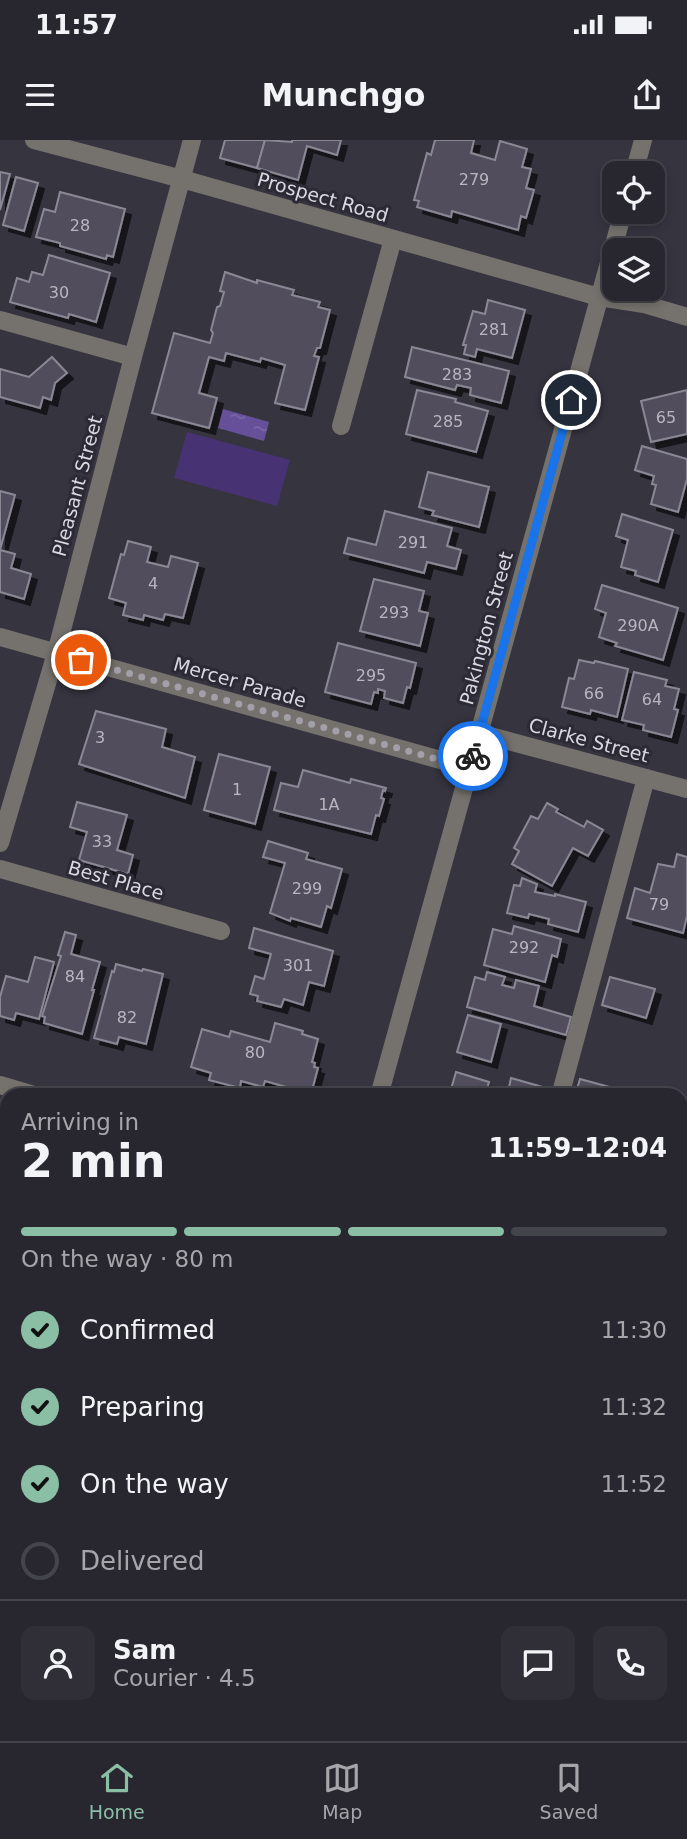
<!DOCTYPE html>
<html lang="en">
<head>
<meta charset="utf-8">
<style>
	:root { --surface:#28272f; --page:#302f37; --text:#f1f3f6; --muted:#a5a5aa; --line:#44444b; --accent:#8abfa5 }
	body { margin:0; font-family:"DejaVu Sans",sans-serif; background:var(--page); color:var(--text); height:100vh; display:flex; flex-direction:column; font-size:26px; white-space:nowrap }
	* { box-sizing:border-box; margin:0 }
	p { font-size:23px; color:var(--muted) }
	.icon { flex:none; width:38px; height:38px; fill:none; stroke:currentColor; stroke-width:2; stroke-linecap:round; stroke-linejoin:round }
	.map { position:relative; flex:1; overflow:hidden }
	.sheet { position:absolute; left:0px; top:948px; width:688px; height:653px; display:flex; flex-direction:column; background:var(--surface); border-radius:21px 21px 0 0; box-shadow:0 4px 10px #0003,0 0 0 2px var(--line) }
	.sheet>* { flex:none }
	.fabs { position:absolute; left:602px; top:21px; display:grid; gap:14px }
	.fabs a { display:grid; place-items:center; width:63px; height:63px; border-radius:14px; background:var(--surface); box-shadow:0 4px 10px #0003,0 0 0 2px var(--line); font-size:35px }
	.pin { position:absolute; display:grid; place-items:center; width:60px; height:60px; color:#fff; margin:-30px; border:4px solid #fff; border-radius:50%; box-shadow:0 2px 7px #0007 }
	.courier { position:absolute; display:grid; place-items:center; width:70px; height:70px; margin:-35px; border:5px solid #1a73e8; border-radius:50%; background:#fff; color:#222; box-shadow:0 2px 9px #0007 }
	.headline em { font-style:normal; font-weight:700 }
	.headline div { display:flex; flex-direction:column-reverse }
	.headline { display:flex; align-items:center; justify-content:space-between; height:119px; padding:0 21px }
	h1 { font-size:46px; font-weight:700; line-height:52px }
	.bar { display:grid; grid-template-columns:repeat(4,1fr); gap:10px 7px; align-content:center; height:84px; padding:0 21px }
	.bar i { height:9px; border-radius:5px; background:var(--line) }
	.bar .selected { background:var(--accent) }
	.bar p { grid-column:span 4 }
	.line { display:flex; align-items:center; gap:18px; padding:0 21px; border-top:2px solid var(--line) }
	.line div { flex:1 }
	.round { display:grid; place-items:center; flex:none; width:74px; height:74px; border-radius:14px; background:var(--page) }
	ol { padding:0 21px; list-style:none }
	li { display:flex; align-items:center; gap:21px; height:77px }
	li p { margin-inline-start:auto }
	li .icon { padding:7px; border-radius:50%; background:var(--accent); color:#111; stroke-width:4 }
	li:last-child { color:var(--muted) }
	li i { width:38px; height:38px; border:4px solid var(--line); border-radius:50% }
	.status { display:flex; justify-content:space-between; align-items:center; height:49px; padding:0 35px; background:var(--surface); direction:ltr }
	.status svg { height:19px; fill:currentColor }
	header { display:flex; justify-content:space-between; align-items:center; height:91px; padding:0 21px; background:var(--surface); font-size:32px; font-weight:700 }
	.menu { display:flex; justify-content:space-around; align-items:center; height:98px; border-top:2px solid var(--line); background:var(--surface); font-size:19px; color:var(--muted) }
	.menu a { display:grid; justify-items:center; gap:4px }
	.menu .selected { color:var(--accent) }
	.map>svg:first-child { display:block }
	.green { fill:#473373 }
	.water { fill:url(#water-ripples) }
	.building { fill:#514e5b; stroke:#8b8896; stroke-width:2; filter:url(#shadow) }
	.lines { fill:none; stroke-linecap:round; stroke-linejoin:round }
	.minor { stroke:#75726d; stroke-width:18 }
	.done { stroke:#a19fa8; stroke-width:7; stroke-dasharray:0 12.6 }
	.route { stroke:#1a73e8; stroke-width:9 }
	.labels { text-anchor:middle; stroke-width:6; stroke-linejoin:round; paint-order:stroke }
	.number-label { font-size:16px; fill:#b8b6bf }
	.street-label { font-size:19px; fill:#dad8e0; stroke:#2c2a35 }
</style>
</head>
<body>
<div class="status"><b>11:57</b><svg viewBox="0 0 49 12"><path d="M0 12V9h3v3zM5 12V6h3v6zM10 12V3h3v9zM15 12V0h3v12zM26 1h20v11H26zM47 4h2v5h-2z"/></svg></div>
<header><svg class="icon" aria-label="menu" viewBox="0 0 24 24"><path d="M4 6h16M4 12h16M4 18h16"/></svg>Munchgo<svg class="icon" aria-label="share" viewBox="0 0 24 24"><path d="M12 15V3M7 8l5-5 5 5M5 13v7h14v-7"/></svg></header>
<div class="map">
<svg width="687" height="1601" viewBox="0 0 687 1601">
	<defs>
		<pattern id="water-ripples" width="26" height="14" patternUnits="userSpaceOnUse" patternTransform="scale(1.75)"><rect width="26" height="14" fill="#655099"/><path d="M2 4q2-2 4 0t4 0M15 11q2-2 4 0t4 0" fill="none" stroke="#7a68a7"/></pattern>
		<filter id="shadow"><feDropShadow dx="6" dy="6" stdDeviation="0" flood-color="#0009"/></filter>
	</defs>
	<rect width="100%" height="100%" fill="#36343f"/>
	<polygon class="green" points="187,292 290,320 277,366 174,338"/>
	<polygon class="water" points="223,269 269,282 264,301 218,288"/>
	<g class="building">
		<polygon points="225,0 265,0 257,28 220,18"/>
		<polygon points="265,0 292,2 292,0 341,0 337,15 307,6 298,40 257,28"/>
		<polygon points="435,0 474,0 471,13 495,20 500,1 527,9 522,27 531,29 526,48 534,50 526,78 521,76 518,90 452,71 451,77 417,67 419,61 414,60 427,13 431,15"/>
		<polygon points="0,32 10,34 0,70"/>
		<polygon points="16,37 38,43 24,91 3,85"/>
		<polygon points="60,52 125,69 113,117 107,115 106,119 60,106 60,103 36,97 44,69 55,72"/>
		<polygon points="49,115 110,133 96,182 69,174 68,178 10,162 17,138 29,142 32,132 43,135"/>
		<polygon points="225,132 257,143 257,140 294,150 292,155 320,162 318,167 330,170 320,208 317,208 314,216 319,217 305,270 275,263 285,225 261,218 260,222 226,213 224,221 209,217 199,253 217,258 209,288 152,273 174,193 210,203 213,193 211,190 217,167 220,166 224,152 220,151"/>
		<polygon points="488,160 525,170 512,218 477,209 475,217 464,214 466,205 463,205 473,171 485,174"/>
		<polygon points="412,207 509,231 501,263 470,255 471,248 457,245 455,250 405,237"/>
		<polygon points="52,217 67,233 55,243 51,260 43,257 40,268 0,257 0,228 0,229 29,237"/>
		<polygon points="417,250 456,259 455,262 488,271 476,312 406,294"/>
		<polygon points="687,250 687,294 651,302 641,261"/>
		<polygon points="642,306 687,319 687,339 678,372 651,364 656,345 652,344 654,336 635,330"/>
		<polygon points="428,332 489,347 479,387 432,375 434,371 419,367"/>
		<polygon points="0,351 15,355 0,410"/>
		<polygon points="385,371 452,388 447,406 461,410 456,429 427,422 424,433 344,413 348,398 376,405"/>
		<polygon points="622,374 673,390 658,442 635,435 636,431 621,427 628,400 616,396"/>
		<polygon points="128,401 151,407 147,422 168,427 171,416 198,423 183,478 165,474 163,480 144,475 143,480 123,475 126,463 109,458 121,414 124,415"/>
		<polygon points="0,410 15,414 11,428 31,434 24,459 0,452"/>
		<polygon points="374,439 424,451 419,471 428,473 420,506 360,491"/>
		<polygon points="602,445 678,468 663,520 615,506 617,503 599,497 606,473 595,469"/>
		<polygon points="338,503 416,523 410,548 407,547 403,563 384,558 385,551 378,549 378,553 374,552 371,564 325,552"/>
		<polygon points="579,520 594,523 595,521 628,529 617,577 591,570 590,574 562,567 569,538 574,539"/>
		<polygon points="634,532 667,540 665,546 679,549 674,569 678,570 671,597 643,590 644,585 622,580"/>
		<polygon points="96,571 166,589 162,607 195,617 185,658 79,624"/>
		<polygon points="219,614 270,627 255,684 204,670"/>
		<polygon points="303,630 350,643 351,639 386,648 385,651 383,650 381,658 384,659 379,676 376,675 371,694 274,670 281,643 298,647"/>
		<polygon points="77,662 127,675 117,710 133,715 128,734 79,720 87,692 70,687"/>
		<polygon points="547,663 558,669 556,672 584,687 587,681 603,690 588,716 573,708 552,746 512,724 519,711 514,708 531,676 538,679"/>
		<polygon points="268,701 308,713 306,719 342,729 331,768 327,766 321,787 291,778 290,781 270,773 285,723 263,717"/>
		<polygon points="677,714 687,717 687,776 683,793 627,778 635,748 650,753 658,724 674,727"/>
		<polygon points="522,738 537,744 535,752 555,756 555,754 586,762 578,792 548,784 549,779 529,774 528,778 507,773 514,745 520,746"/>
		<polygon points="514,786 561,799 557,817 552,815 545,842 484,825 493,789 512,794"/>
		<polygon points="254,788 333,811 324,846 309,842 303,865 284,859 281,867 257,861 258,856 250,854 255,836 264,839 271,814 249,808"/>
		<polygon points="65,792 76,795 71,814 100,822 92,850 94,850 82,894 44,883 45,877 42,876 61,816 58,815"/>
		<polygon points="35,817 54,822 39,879 16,873 14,880 0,876 0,857 6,836 28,842"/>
		<polygon points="116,824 142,831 143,829 163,834 146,904 119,897 117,904 94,898 112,831 114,832"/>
		<polygon points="487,832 505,837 502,845 514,848 516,840 539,846 534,866 571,877 566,895 467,867 475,837 485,840"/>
		<polygon points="610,837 655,849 646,878 602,865"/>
		<polygon points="468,875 501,884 491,922 457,912"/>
		<polygon points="275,883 303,891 302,894 318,899 312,922 315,923 314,927 318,928 311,954 265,941 263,947 241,941 240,948 209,940 211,933 191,927 202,889 229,897 231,891 270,902"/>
		<polygon points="456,932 489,942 485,956 449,956"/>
		<polygon points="511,938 546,948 544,956 507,956"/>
		<polygon points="580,939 617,949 616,956 575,956"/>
		<polygon points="681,969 687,971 687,1006 681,1029"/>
		<polygon points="5,1016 7,1017 7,1076 5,1082 7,1082 7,1089 3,1103 0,1103 0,1024 2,1025"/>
		<polygon points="681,1212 687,1214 687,1251 681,1249"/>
		<polygon points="7,1255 7,1307 0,1305 0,1281"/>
		<polygon points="681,1368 687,1369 687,1388 681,1410"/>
		<polygon points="0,1408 7,1410 7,1476 0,1474"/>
		<polygon points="681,1523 687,1524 681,1548"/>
		<polygon points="26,1594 88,1594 86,1601 24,1601"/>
		<polygon points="277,1594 310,1594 329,1600 328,1601 277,1601"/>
		<polygon points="656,1594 666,1594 672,1596 670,1601 654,1601"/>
	</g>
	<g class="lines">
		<g class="minor">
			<polyline points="34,0 182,39 599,157 644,164 687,177"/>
			<polyline points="634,33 643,0"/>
			<polyline points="0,180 133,217"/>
			<polyline points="341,286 393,99"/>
			<polyline points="0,497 469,628"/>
			<polyline points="479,593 687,649"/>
			<polyline points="0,703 56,513 133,217 192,0"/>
			<polyline points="0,729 221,791"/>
			<polyline points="0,945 37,956"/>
			<polyline points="379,956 623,72"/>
			<polyline points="560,956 646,638"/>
			<polyline points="681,1133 687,1134"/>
			<polyline points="0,1166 7,1168"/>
			<polyline points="0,1352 7,1354"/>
			<polyline points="681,1475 687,1477"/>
			<polyline points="538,1594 562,1601"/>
			<polyline points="201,1601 203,1594"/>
			<polyline points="392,1601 393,1594"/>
		</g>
	</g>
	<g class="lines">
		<polyline class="done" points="81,520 469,628 473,616"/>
		<polyline class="route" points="473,616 571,260"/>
	</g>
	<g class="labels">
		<g class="number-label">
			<text x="474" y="45">279</text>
			<text x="80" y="91">28</text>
			<text x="59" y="158">30</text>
			<text x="494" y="195">281</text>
			<text x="457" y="240">283</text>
			<text x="666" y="283">65</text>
			<text x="448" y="287">285</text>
			<text x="413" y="408">291</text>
			<text x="153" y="449">4</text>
			<text x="394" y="478">293</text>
			<text x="638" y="491">290A</text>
			<text x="371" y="541">295</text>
			<text x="594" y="559">66</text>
			<text x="652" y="565">64</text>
			<text x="100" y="603">3</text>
			<text x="237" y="655">1</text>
			<text x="329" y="670">1A</text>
			<text x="102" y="707">33</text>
			<text x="307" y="754">299</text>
			<text x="659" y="770">79</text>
			<text x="524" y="813">292</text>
			<text x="298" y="831">301</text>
			<text x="75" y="842">84</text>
			<text x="127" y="883">82</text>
			<text x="255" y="918">80</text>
		</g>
		<g class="street-label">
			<text transform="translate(323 57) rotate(16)" y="7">Prospect Road</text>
			<text transform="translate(77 346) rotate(-75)" y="7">Pleasant Street</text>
			<text transform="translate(486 488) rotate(-75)" y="7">Pakington Street</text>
			<text transform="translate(240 542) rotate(16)" y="7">Mercer Parade</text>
			<text transform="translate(589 600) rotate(15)" y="7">Clarke Street</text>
			<text transform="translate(116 740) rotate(16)" y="7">Best Place</text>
		</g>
	</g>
</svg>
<div class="fabs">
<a><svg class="icon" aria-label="locate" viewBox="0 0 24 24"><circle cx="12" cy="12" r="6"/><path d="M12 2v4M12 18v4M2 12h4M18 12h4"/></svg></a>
<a><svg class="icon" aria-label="layers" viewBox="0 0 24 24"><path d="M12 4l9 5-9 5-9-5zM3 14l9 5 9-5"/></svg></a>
</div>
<div class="pin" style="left:81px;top:520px;background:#ea580c"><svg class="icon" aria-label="bag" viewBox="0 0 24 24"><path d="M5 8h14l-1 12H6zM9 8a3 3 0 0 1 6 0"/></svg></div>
<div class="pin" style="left:571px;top:260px;background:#1f2937"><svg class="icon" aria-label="home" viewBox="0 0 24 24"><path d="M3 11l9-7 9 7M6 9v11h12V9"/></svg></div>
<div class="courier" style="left:473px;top:616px"><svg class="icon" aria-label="bike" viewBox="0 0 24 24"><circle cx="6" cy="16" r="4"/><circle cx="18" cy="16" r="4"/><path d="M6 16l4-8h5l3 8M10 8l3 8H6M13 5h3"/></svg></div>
<section class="sheet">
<div class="headline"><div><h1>2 min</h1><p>Arriving in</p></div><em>11:59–12:04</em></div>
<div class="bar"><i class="selected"></i><i class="selected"></i><i class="selected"></i><i></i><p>On the way · 80 m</p></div>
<ol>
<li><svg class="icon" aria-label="check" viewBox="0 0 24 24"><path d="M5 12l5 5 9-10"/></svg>Confirmed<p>11:30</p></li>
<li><svg class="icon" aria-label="check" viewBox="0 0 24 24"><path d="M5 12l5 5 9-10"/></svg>Preparing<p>11:32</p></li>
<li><svg class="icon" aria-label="check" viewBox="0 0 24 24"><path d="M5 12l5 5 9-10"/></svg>On the way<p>11:52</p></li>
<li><i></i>Delivered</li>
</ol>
<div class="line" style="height:126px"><a class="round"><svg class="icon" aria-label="person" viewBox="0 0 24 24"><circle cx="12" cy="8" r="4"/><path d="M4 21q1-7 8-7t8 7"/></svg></a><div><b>Sam</b><p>Courier · 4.5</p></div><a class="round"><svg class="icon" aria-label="chat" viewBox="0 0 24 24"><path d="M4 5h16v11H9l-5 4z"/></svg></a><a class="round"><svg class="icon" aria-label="phone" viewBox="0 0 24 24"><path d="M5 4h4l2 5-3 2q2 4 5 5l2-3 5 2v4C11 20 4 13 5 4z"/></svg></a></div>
</section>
</div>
<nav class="menu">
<a class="selected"><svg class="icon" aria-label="home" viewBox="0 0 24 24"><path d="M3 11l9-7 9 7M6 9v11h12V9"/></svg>Home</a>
<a><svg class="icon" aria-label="map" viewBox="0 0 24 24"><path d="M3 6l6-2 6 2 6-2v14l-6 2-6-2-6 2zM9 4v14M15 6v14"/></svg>Map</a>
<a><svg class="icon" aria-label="saved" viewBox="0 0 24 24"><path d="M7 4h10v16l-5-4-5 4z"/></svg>Saved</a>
</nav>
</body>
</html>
